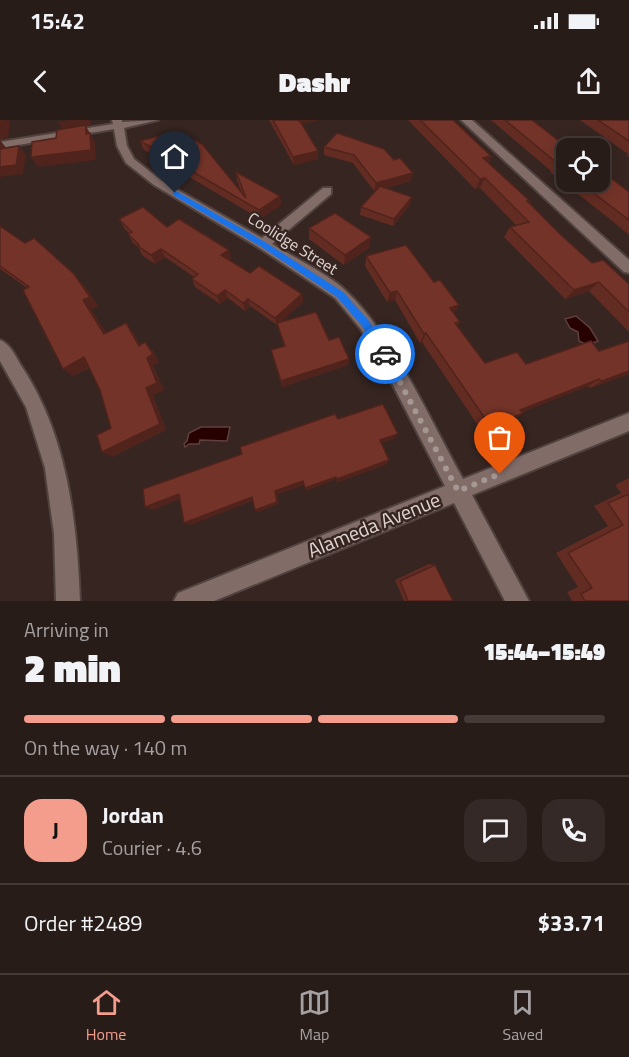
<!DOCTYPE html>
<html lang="en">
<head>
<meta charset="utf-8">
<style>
	:root { --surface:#281c19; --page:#342926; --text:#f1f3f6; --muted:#a5a1a2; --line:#443a38; --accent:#f49d8d }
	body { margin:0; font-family:"Titillium Web",sans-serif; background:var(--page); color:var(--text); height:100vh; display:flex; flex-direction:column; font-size:22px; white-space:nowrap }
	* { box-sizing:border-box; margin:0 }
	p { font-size:20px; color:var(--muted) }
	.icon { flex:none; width:33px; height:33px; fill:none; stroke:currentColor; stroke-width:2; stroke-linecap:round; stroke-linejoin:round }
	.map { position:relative; height:481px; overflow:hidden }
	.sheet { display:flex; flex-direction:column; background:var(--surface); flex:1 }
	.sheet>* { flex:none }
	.controls { position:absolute; left:556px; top:18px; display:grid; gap:12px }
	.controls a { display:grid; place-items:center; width:54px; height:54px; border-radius:12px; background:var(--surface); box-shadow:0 3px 15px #0003,0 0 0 2px var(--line); font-size:30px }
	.pin { position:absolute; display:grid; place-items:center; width:51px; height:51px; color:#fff; margin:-62px -26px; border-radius:50% 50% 50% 0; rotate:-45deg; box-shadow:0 0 6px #0007 }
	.pin .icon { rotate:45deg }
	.courier { position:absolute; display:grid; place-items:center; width:60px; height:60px; margin:-30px; border:4px solid #1a73e8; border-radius:50%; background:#fff; color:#222; box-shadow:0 2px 8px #0007 }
	.overview em { font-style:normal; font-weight:800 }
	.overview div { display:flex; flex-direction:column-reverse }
	.overview { display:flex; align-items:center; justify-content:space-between; height:102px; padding:0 24px }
	h1 { font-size:39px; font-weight:800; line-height:45px }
	.bar { display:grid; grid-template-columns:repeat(4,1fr); gap:9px 6px; align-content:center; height:72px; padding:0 24px }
	.bar i { height:8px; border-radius:4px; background:var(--line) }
	.bar .current { background:var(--accent) }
	.bar p { grid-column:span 4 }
	.line { display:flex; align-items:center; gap:15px; padding:0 24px; border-top:2px solid var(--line) }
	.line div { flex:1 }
	.round { display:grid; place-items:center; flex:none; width:63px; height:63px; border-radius:18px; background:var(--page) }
	.status { display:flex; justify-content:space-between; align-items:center; height:42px; padding:0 30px; background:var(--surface); direction:ltr }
	.status svg { height:16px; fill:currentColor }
	header { display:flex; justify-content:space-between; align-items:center; height:78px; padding:0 24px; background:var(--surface); font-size:27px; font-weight:800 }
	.tabs { display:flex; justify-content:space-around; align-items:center; height:84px; border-top:2px solid var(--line); background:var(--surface); font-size:16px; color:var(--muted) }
	.tabs a { display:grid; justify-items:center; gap:3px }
	.tabs .current { color:var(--accent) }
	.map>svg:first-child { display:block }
	.water { fill:#270000; stroke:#5f403f; stroke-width:1.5 }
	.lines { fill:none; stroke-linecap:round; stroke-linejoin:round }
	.minor-casing { stroke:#50423f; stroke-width:4 }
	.minor { fill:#816c68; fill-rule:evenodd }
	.wall { fill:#632c22 }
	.shaded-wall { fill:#50241c }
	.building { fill:#733328; stroke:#50241c; stroke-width:1.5 }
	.route { fill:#1a73e8 }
	.done { stroke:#a59794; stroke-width:6; stroke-dasharray:0 10.8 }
	.labels { text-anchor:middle; stroke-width:5; stroke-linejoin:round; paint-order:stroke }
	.street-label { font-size:16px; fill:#e1d5d2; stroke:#362521 }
	.near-street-label { font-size:20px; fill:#e1d5d2; stroke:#362521 }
</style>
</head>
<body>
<div class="status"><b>15:42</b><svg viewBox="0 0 49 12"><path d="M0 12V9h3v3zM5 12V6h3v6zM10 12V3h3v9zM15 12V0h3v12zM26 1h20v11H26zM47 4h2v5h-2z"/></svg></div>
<header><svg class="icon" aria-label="back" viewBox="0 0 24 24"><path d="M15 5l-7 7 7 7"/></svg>Dashr<svg class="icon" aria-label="share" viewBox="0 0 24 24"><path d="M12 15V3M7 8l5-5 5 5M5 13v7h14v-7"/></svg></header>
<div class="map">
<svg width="629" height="481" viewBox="0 0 629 481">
	<rect width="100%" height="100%" fill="#362521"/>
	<g class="water">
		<polygon points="576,196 590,208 598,221 587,225 579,221 578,212 570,208 565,199"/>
		<polygon points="201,307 230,307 227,321 200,320 199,324 189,324 185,327 184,324 187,321 189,313"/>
	</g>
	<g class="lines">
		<g class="minor-casing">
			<g id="minor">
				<path d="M112,0H122V2L158,0L124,8L127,26L134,39L162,61L262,118L323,68H331V74L272,124C293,137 330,155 346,171C393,215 431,302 463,359L629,293V311L472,375L529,481H505L454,383L214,481H174L178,473L445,366L382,244L360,208L335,178L258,127L154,65L126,43L117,26L114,9L0,28V22L113,4Z"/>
				<polygon points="461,0 472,0 629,140 629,153 624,152"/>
				<path d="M0,220C10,224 15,235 20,244C67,313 77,400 80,481H56L54,414L45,348L26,287L0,241Z"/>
			</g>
		</g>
		<use href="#minor" class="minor"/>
	</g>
	<g class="wall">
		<polygon points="269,0 319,0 302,3 318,31 318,39 294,45"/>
		<polygon points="408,0 453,0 491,36 489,43 530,81 529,82 560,114 592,143 629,164 629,212 589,171 565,179 504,117 510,107 516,105 480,68 475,69"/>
		<polygon points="491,0 532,0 567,28 567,62 600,62 604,53 629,72 629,115 611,100 550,52 551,51"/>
		<polygon points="580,0 629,0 629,37 627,36 628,34"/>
		<polygon points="337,13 411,61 386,68 410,85 393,106 360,95 361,87 376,70 374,71 353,43 324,35 324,27"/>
		<polygon points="140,21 242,74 237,61 236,52 280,76 281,85 260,99 144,30"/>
		<polygon points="119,99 167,107 231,138 229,140 250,153 302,174 303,182 280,202 329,220 349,239 348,245 282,267 271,230 284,226 277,205 250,186 245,191 228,178 220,184 195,167 192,159 194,157 165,137 155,144 142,135 139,128 133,123 128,114 129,113 124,108"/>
		<polygon points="0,106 83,164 98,186 91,189 106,213 133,212 140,225 152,230 159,242 153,246 164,270 153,275 166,310 112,337 111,308 100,270 89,248 73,256 63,249 27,168 0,149"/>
		<polygon points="309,108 371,117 369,128 344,145 309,119"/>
		<polygon points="366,136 454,194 460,202 457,206 485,243 526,244 599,231 629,254 590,268 588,266 522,292 523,293 514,299 483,313 422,222 420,223 395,180 387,182 365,146"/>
		<polygon points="629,358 629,481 572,481 567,472 578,467 556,433 608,406 594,386 621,373 615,365"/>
		<polygon points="429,444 435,445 453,481 404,481 395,460"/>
	</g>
	<g class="shaded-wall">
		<polygon points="2,0 10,0 8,18 0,20 7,29 0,31 0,9"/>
		<polygon points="70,0 90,0 91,5 86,6 95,23 96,40 38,47 31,37 91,30 63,10 58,2"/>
		<polygon points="288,0 319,0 289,6"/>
		<polygon points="19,26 26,35 23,54 0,57 0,47"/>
		<polygon points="318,31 318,39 294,45 293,37"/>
		<polygon points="491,36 487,46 483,38"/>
		<polygon points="413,53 411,61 374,71 376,63"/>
		<polygon points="485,58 480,68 475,69 480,59"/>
		<polygon points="280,76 281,85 260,99 259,90"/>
		<polygon points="412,77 410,85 393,106 394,99"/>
		<polygon points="371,117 369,128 344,145 345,135"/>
		<polygon points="161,129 165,137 155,144 151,135"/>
		<polygon points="229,130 231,138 224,144 221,135"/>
		<polygon points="74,154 83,164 98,186 91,189 112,222 104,214 83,180"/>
		<polygon points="599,162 589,171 565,179 574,170"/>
		<polygon points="225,170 228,178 220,184 217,176"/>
		<polygon points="397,171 395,180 387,182 390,173"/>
		<polygon points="302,174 303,182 277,206 275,198"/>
		<polygon points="248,179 250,186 245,191 243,183"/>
		<polygon points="459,185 454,194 450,188"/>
		<polygon points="126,203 133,212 146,234 139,226"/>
		<polygon points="426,213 422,222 420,223 424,214"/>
		<polygon points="145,222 159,242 153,246 164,270 153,275 166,310 112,337 102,332 146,268 147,238"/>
		<polygon points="84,237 93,245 73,256 63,249"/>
		<polygon points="349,239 348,245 282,267 281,261"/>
		<polygon points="629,251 629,254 590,268 602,261"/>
		<polygon points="599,259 588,266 512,296 520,290"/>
		<polygon points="523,293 514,299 483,313 491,307"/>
		<polygon points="398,314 394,319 377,325 380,320"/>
		<polygon points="389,340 386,345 336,363 337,359"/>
		<polygon points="336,357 335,360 306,371 305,368"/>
		<polygon points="303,361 304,365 277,375 279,384 258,392 255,390 275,371"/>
		<polygon points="179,374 186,377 153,390 145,387"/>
		<polygon points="252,377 255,380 191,405 184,403"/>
	</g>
	<g class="building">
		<polygon points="0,0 2,0 1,9 0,9"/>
		<polygon points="273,0 296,0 300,1 318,31 293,37"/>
		<polygon points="420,0 453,0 491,36 483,38 530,81 527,81 560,114 592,143 603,140 629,164 629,192 599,162 574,170 510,107 529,102 485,58 480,59"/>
		<polygon points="505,0 532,0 563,24 567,24 573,28 567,28 567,52 555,44 557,43"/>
		<polygon points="598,0 629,0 629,21"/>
		<polygon points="86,5 86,14 90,13 91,30 31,37 32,22 56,18 57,10"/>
		<polygon points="177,11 202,24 246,78 236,52 280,76 259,90 140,21"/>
		<polygon points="337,13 384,29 394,40 400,38 413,53 376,63 354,35 324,27"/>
		<polygon points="19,26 16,45 0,47 0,29"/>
		<polygon points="600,48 605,52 603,52 629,72 629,100 579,62 600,62"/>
		<polygon points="380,66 412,77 394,99 361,87"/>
		<polygon points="143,87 167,107 179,99 229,130 221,135 250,153 259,146 302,174 275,198 248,179 243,183 225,170 217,176 192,159 198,154 161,129 151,135 138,126 139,125 128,114 132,112 119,99"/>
		<polygon points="335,93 371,117 345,135 309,108"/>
		<polygon points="0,106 25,123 34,118 74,154 90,177 83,180 104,214 126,203 139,226 145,222 153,234 147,238 157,263 146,268 160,304 102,332 97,315 111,308 100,270 84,237 63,249 23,170 29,167 0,146"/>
		<polygon points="406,125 434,162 440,160 459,185 450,188 460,202 455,203 485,243 517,232 526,244 591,221 599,231 629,221 629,251 602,261 599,259 520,290 523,293 491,307 426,213 424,214 397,171 390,173 366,136"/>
		<polygon points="316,192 329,220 339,217 349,239 281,261 271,230 285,226 277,203"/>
		<polygon points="383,284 398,314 380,320 389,340 337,359 336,357 305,368 303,361 275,371 277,382 255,390 252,377 184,403 179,374 145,387 143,369 242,334 240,327 335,294 338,299"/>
		<polygon points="629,374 629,481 585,481 581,474 592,468 568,433 623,405 608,383"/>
		<polygon points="435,445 453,481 408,481 400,461"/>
	</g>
	<polygon class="route" points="173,72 178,72 265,122 343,172 369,201 388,231 388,237 381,237 362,206 337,177 260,126 173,75"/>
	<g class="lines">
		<polyline class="done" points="385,234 458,371 500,354"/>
	</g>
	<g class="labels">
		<g class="street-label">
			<text transform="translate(293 123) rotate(32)" y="6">Coolidge Street</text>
		</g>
		<g class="near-street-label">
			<text transform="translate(374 405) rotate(-22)" y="7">Alameda Avenue</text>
		</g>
	</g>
</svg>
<div class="controls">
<a><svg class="icon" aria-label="locate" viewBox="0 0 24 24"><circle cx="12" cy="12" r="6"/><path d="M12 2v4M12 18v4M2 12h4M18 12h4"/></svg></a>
</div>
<div class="pin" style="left:500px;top:354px;background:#ea580c"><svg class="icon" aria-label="bag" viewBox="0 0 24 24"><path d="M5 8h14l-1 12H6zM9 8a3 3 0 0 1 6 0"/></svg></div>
<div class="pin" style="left:175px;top:73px;background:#1f2937"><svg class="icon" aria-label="home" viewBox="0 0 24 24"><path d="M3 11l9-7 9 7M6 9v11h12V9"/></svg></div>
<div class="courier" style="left:385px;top:234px"><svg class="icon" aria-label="car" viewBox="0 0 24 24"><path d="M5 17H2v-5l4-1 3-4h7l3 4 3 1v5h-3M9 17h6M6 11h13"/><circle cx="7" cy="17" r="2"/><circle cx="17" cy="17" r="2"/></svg></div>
</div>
<section class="sheet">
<div class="overview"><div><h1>2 min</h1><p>Arriving in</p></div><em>15:44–15:49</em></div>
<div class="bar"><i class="current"></i><i class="current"></i><i class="current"></i><i></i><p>On the way · 140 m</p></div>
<div class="line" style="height:108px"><b class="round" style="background:var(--accent);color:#111">J</b><div><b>Jordan</b><p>Courier · 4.6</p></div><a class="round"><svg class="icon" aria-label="chat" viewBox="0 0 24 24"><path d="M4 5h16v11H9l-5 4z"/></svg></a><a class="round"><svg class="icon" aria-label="phone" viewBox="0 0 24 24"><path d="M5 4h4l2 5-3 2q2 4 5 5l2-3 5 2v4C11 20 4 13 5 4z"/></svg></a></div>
<div class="line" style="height:78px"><div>Order #2489</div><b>$33.71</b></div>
</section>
<nav class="tabs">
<a class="current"><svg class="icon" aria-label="home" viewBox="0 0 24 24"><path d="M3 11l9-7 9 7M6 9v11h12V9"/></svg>Home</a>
<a><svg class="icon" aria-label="map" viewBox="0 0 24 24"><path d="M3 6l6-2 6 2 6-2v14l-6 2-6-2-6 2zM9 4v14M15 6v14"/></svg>Map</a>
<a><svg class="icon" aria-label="saved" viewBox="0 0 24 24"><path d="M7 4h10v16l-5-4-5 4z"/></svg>Saved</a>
</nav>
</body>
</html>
